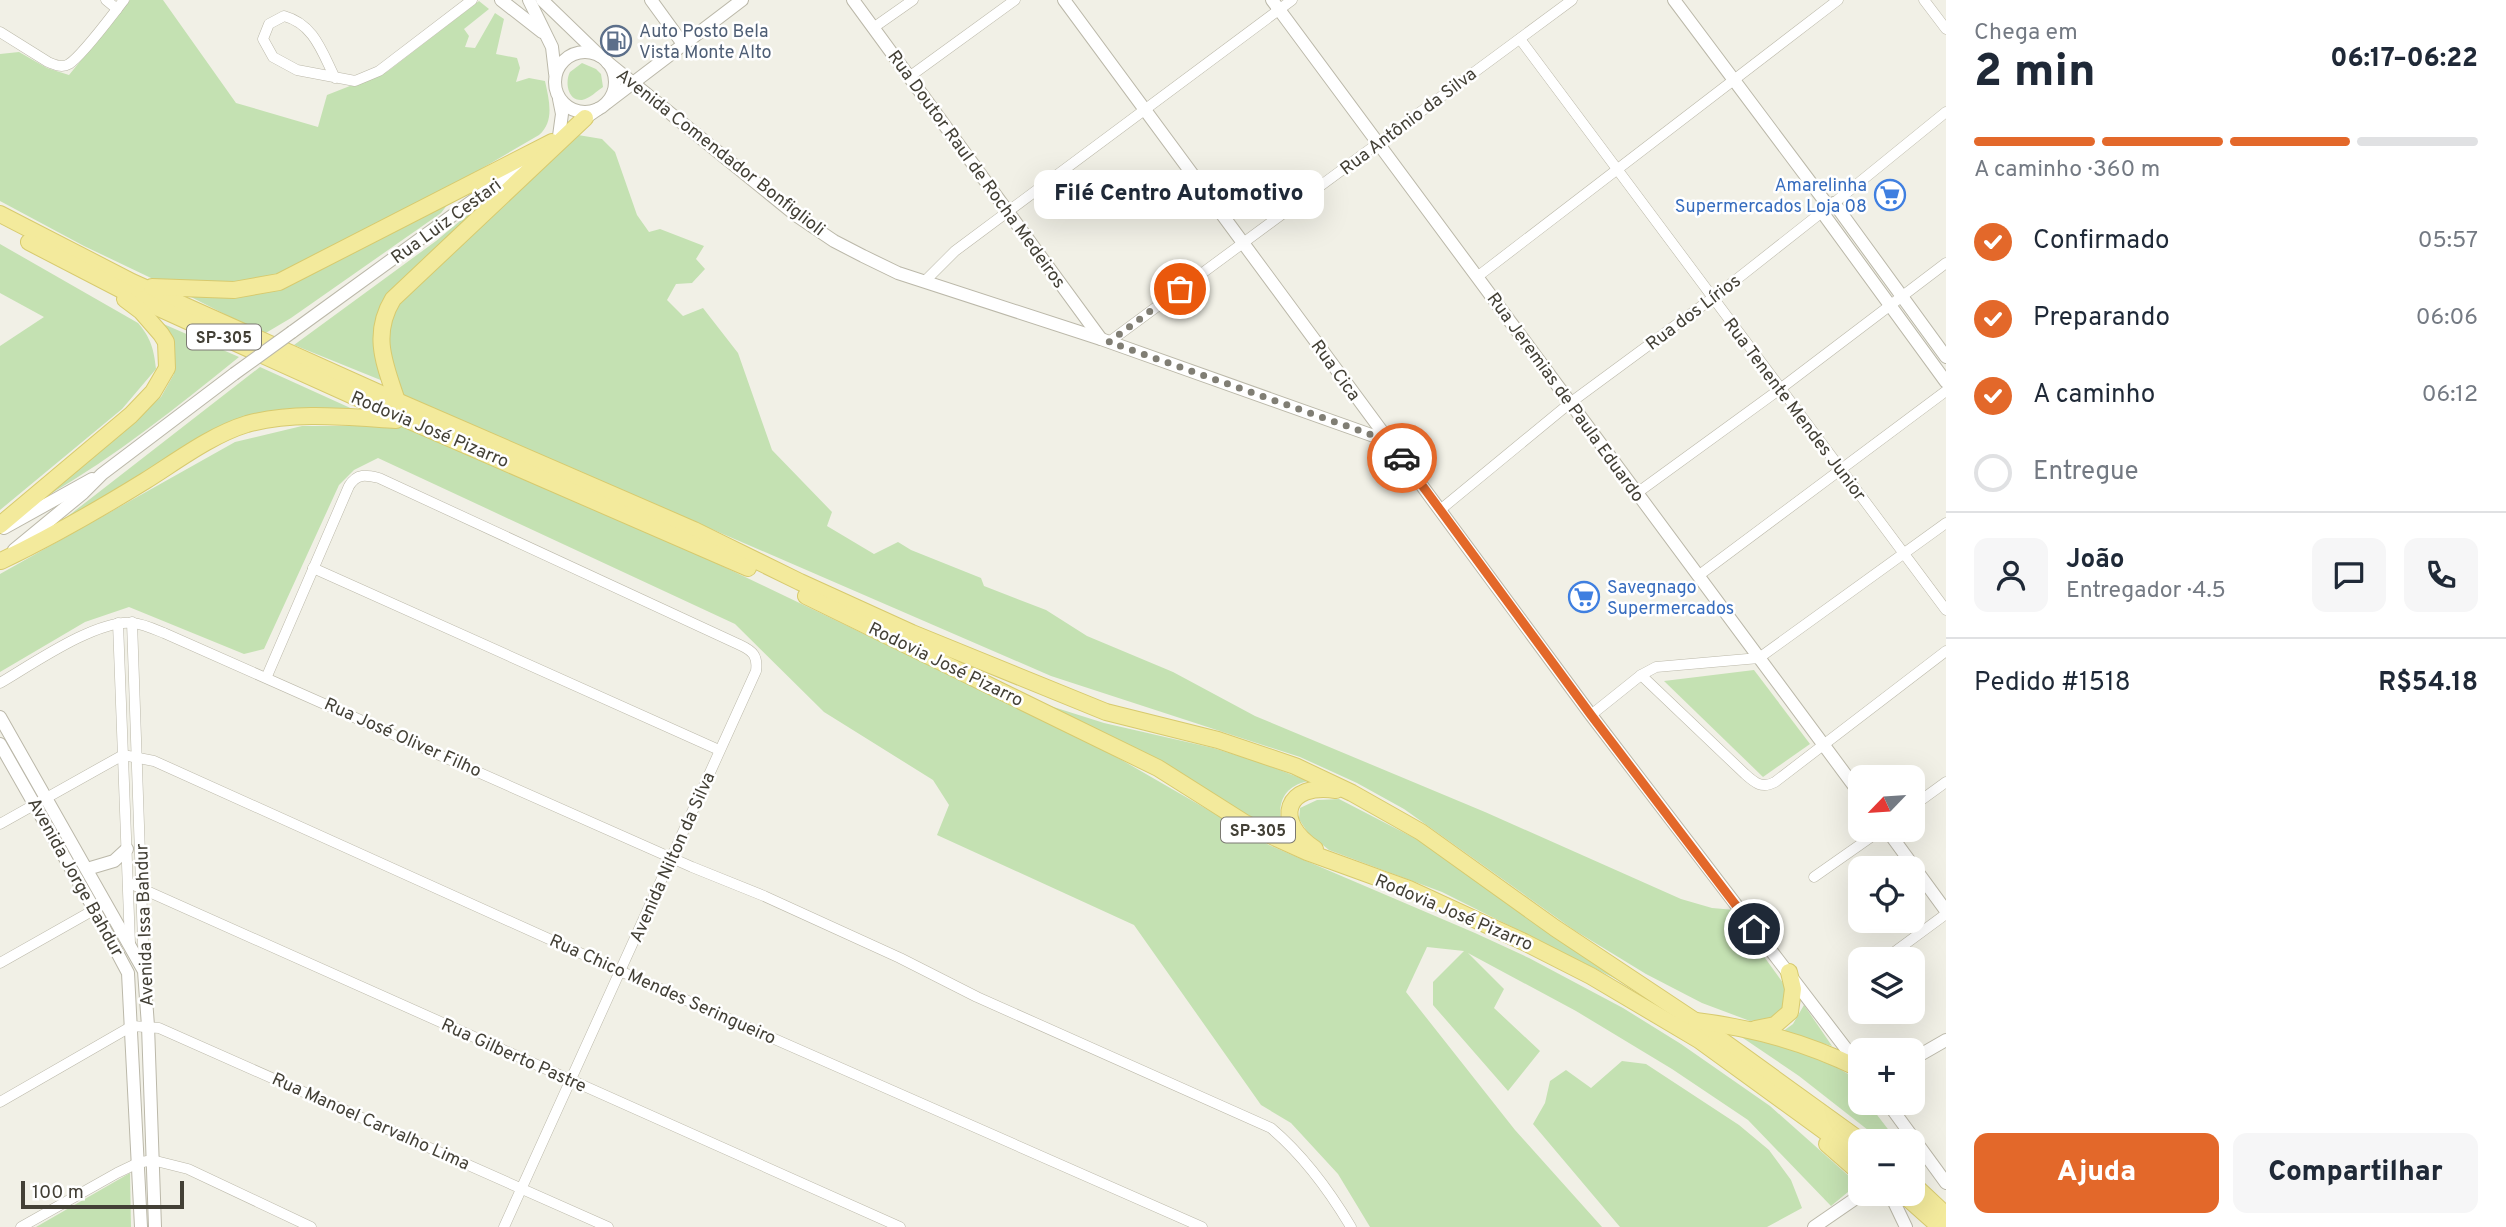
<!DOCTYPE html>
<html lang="pt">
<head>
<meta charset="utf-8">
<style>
	:root { --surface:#fff; --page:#f6f6f7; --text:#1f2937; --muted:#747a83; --line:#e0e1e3; --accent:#e3682a }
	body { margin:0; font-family:Overpass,sans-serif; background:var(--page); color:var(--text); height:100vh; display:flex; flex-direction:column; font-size:26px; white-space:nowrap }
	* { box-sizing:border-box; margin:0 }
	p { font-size:23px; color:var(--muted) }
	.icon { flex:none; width:38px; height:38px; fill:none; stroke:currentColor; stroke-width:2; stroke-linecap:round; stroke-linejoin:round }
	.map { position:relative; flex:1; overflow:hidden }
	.panel { display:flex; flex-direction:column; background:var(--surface); width:560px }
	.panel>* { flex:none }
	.needle { width:46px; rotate:245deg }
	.fabs { position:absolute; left:1848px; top:765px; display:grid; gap:14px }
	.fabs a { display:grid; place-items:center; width:77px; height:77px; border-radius:14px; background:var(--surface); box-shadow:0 7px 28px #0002; font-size:35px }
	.scale { position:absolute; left:21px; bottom:18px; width:163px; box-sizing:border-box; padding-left:7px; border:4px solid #434036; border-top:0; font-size:19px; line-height:24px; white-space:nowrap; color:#434036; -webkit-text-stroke:5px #fff; paint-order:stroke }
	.pin { position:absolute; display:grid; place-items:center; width:60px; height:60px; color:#fff; margin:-30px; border:4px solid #fff; border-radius:50%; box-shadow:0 2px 7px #0007 }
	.courier { position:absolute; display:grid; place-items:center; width:70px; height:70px; margin:-35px; border:5px solid #e3682a; border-radius:50%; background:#fff; color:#222; box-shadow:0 2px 9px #0007 }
	.bubble { position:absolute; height:49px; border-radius:14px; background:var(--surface); box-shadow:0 7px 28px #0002; font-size:23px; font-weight:800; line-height:49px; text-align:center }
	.headline em { font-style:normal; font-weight:800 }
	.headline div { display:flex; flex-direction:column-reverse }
	.headline { display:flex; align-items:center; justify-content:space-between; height:119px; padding:0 28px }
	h1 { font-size:46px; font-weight:800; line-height:52px }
	.bar { display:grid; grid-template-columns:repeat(4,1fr); gap:10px 7px; align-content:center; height:84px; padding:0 28px }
	.bar i { height:9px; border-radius:5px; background:var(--line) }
	.bar .active { background:var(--accent) }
	.bar p { grid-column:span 4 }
	.line { display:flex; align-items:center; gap:18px; padding:0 28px; border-top:2px solid var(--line) }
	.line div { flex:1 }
	.round { display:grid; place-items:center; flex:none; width:74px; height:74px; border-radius:14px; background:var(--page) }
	ol { padding:0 28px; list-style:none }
	li { display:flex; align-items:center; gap:21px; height:77px }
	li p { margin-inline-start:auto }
	li .icon { padding:7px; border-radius:50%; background:var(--accent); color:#fff; stroke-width:4 }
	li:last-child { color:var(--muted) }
	li i { width:38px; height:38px; border:4px solid var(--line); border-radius:50% }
	.primary-button { display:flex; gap:14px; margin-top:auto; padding:14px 28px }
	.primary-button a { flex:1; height:80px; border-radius:14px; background:var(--accent); color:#fff; font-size:28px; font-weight:800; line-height:80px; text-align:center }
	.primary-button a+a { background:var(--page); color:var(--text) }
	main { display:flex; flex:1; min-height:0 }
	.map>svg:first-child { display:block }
	.green { fill:#c4e1b2 }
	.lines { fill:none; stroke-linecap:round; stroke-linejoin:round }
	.minor-casing { stroke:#bbb8a9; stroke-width:11 }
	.tertiary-casing { stroke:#bbb8a9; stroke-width:14 }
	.primary-casing { stroke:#d7ca6e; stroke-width:18 }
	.minor { stroke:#fff; stroke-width:10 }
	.tertiary { stroke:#fff; stroke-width:12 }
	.primary { stroke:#f3ea9c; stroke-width:16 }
	.tertiary-bridge-casing { stroke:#bbb8a9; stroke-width:14; stroke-linecap:butt }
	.tertiary-bridge { stroke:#fff; stroke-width:12 }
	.done { stroke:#807e74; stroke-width:7; stroke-dasharray:0 12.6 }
	.route { stroke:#e3682a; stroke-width:9 }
	.labels { text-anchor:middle; stroke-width:5; stroke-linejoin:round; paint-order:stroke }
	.shield { fill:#fff; stroke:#7b7972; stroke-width:2 }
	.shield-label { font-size:16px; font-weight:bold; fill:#434036 }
	.service-label { font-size:18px; fill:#4e5e75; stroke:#fff; text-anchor:start }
	.street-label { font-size:18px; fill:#434036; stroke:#fff }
	.shop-label { font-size:18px; fill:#366cbe; stroke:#fff; text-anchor:end }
</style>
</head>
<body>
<main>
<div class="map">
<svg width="1946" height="1227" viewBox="0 0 1946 1227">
	<rect width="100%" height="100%" fill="#f1f0e6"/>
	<g class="green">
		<path d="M130,0H163L236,103L318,127L327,95L388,71L479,1L489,9L464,29L469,36L465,47L475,48L495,13L504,19L496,54L517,58L520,68L516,82L529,78L545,81C549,100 555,121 539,135L436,195L292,271L259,282L179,284L151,278L84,246L0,201V54L19,52L47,68L69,75Z"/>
		<path d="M582,63L596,69L601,74L603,87C597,91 589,99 582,100C567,101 565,81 570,72Z"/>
		<path d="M578,135L602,139L615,152L637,215L649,232L660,229L704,246L696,259L705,269L692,283L676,284L667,300L683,316L703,308L738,353L772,450L832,512L827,526L874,554L898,542L911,550L981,578L984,586L1046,610L1087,636L1173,672L1255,716L1485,812L1681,899L1712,908L1735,910L1767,950L1765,958L1788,990L1783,1008L1771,1019L1750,1021L1702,1003L1646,974L1574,930L1404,809L1357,783L1300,757L1051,676L402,395C391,361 378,335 399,301Z"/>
		<polygon points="451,200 441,213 291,318 264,334 185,294 245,295"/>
		<polygon points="480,210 382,301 374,334 377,365 383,381 294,345 436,241 466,216"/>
		<path d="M0,244L138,323C151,338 154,350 156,369L122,409L0,510V346L44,317L0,293Z"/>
		<path d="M159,322L239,357C177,407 116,456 47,496L161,397L174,374V341Z"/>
		<polygon points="260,367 357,411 247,418 45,534"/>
		<polygon points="302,426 404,426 674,543 1094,744 1269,845 1475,933 1529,958 1623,1008 1681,1044 1770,1106 1850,1177 1848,1192 1831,1206 1748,1120 1672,1069 1576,1011 1468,953 1504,989 1494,1008 1540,1051 1508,1091 1433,1005 1433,982 1464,951 1427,947 1406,992 1515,1130 1602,1227 1370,1227 1338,1174 1291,1123 1261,1105 1134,925 937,835 949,805 933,780 824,712 735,624 378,458 354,470 339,485 264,649 244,654 129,607 85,622 0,672 0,574 235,442"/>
		<polygon points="1754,670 1810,744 1763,777 1664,681"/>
		<path d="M1044,704L1104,723L1213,748L1259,762L1308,781C1278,788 1276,810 1285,836Z"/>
		<polygon points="1339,799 1422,842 1636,989 1442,892 1329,850 1308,833 1299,819 1300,808 1317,800"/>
		<polygon points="1804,1005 1832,1046 1782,1032 1793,1024"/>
		<path d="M1740,1036C1780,1047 1823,1055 1857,1080L1860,1102L1868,1103L1897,1141H1882L1799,1076Z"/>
		<polygon points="1622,1061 1646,1064 1739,1125 1769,1150 1791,1180 1802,1208 1767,1227 1620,1227 1533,1124 1545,1103 1550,1081 1566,1070 1591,1088"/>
		<polygon points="130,1173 131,1227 36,1227"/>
	</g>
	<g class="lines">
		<g class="minor-casing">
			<g id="minor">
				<polyline points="106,0 117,9"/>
				<polyline points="1924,0 1946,29"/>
				<polyline points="873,28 913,0"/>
				<path d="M0,32L48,62C55,65 62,68 69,64C83,55 112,15 124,0"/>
				<polyline points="1520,39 1946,610"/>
				<polyline points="909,77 1015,0"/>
				<path d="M335,78C322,52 314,24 284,16L269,24L263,39L273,57L297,70L355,81L379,71L472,0"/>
				<polyline points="1834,203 1946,112"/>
				<polyline points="1477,277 1838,0"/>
				<polyline points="924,282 955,251 1292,0"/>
				<polyline points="1109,342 1572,0"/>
				<polyline points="1637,493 1780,389 1946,263"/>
				<polyline points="1440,510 1570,403 1718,294 1822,212"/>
				<polyline points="313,568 719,750"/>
				<polyline points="1698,576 1946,391"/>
				<polyline points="132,622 144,971"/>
				<polyline points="118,623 130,944"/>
				<path d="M1641,675L1745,774C1755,783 1762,789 1775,782L1946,651"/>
				<path d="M267,676L349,486C357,473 366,475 379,478L740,645C753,651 758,656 756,671L504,1227"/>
				<path d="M0,683C31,665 98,618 133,623C143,624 154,629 164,633L692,867L764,896L900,958L977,997L1271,1128C1304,1156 1329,1190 1351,1227"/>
				<polyline points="1591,715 1641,675 1656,667 1759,658 1946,523"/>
				<polyline points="1913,806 1946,782"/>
				<polyline points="0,824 123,755 154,761 620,971 1202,1227"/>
				<polyline points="1814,877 1881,830"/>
				<polyline points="129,883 900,1227"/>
				<polyline points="1885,959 1946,914"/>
				<polyline points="0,963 99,907"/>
				<polyline points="0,1102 132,1026 159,1028 608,1227"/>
				<polyline points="21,1227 117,1173 138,1163 152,1160 188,1169 311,1227"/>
			</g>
		</g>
		<g class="tertiary-casing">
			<g id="tertiary">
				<polyline points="501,0 542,32"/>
				<polyline points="529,0 552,47 555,73"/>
				<polyline points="542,0 600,56"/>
				<polyline points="651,0 683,44"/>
				<polyline points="853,0 1101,339"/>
				<polyline points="1064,0 1591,715 1860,1067"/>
				<polyline points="1272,0 1860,794"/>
				<polyline points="1674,0 1829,207"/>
				<circle cx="585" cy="82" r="30"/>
				<polyline points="607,62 797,216 834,241 863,256 898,273 1101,339 1388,441"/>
				<polyline points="559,99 562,114 559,136"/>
				<polyline points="608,102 742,0"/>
				<polyline points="578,123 598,109"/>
				<polyline points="292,332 533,157"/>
				<polyline points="1946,357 1834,203 1822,212 1946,382"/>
				<polyline points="4,528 92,479"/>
				<polyline points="14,550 83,493 102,474 234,374"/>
				<polyline points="0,717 144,971 148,1026 155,1227"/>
				<polyline points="0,744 94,909 128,973 141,1227"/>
				<polyline points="1887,830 1946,911"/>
				<polyline points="87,869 114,861 127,849"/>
				<polyline points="1913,1059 1946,1040"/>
				<polyline points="1887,1102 1946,1183"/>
				<polyline points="1886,1194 1894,1202 1906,1227"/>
				<polyline points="1814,1227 1862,1194"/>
			</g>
		</g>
		<g class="primary-casing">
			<g id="primary">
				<polyline points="0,214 132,282 397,401 694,530 800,582 912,633 1106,712 1218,740 1295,766 1352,793 1421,832 1555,928 1695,1021 1861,1141"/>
				<polyline points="29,242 141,300 371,404 748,568"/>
				<polyline points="152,287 234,290 279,282 552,142"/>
				<path d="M397,401C385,365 371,335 393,299L585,118"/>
				<polyline points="0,525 131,415 153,392 167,368 166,342 161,334 141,311 125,299"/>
				<path d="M1,561C51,537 98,510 145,481C177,461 211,435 247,424C295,411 347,417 396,420"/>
				<polyline points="806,596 1158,768 1245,823 1276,838 1307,852 1409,889 1524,942 1591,976 1699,1040 1860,1157"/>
				<path d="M1315,849C1272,821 1286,782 1336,790"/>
				<path d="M1696,1021C1754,1028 1808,1043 1860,1069"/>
				<polyline points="1755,1029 1775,1025 1790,1012 1793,989 1789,972"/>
				<polyline points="1827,1144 1860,1173"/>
				<polyline points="1913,1184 1946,1215"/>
				<polyline points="1903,1194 1940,1227"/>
			</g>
		</g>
		<use href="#minor" class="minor"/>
		<use href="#tertiary" class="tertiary"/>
		<use href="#primary" class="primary"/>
		<g class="tertiary-bridge-casing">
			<polyline id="tertiary-bridge" points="234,374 292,332"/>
		</g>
		<use href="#tertiary-bridge" class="tertiary-bridge"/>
	</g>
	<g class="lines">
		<polyline class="done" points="1180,289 1109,342 1389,441 1402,458"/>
		<polyline class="route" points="1402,458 1591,715 1754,929"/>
	</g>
	<defs>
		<g id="fuel-ring" transform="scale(1.575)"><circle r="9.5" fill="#fff" stroke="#5c6f8a" stroke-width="1.5"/><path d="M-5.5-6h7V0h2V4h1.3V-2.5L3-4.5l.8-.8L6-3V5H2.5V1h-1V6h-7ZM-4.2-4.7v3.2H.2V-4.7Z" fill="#5c6f8a"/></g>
		<g id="supermarket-ring" transform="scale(1.575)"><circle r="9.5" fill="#fff" stroke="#3f7fe0" stroke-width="1.5"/><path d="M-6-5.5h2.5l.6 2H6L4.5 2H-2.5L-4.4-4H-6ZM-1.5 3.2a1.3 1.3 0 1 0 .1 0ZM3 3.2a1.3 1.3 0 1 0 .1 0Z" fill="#3f7fe0"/></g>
	</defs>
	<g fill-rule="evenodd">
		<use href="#fuel-ring" x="616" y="41"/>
		<use href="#supermarket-ring" x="1890" y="195"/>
		<use href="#supermarket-ring" x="1584" y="597"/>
	</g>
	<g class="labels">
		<g class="shield">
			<rect x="187" y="324.5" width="74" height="25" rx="5"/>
			<rect x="1221" y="817.5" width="74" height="25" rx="5"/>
		</g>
		<g class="shield-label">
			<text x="224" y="343">SP-305</text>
			<text x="1258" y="836">SP-305</text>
		</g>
		<g class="service-label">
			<text x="639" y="37">Auto Posto Bela<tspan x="639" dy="21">Vista Monte Alto</tspan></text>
		</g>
		<g class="street-label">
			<text transform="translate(1408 121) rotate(-37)" y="6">Rua Antônio da Silva</text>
			<text transform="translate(721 152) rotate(38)" y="6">Avenida Comendador Bonfiglioli</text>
			<text transform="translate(977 169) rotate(54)" y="6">Rua Doutor Raul de Rocha Medeiros</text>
			<text transform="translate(446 221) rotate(-36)" y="6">Rua Luiz Cestari</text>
			<text transform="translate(1693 312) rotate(-37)" y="6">Rua dos Lírios</text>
			<text transform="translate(1336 370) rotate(54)" y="6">Rua Cica</text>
			<text transform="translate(1566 397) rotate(54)" y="6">Rua Jeremias de Paula Eduardo</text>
			<text transform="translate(1795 409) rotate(53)" y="6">Rua Tenente Mendes Junior</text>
			<text transform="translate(430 429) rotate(23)" y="6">Rodovia José Pizarro</text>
			<text transform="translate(946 664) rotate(26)" y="6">Rodovia José Pizarro</text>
			<text transform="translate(403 737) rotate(24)" y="6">Rua José Oliver Filho</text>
			<text transform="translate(672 857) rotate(-66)" y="6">Avenida Nilton da Silva</text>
			<text transform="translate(76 877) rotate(61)" y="6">Avenida Jorge Bahdur</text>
			<text transform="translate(1454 912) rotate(23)" y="6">Rodovia José Pizarro</text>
			<text transform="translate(144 925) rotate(-92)" y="6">Avenida Issa Bahdur</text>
			<text transform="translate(663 989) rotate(24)" y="6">Rua Chico Mendes Seringueiro</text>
			<text transform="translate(514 1055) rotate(24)" y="6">Rua Gilberto Pastre</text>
			<text transform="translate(371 1121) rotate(24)" y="6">Rua Manoel Carvalho Lima</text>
		</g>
		<g class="shop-label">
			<text x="1867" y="191">Amarelinha<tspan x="1867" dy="21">Supermercados Loja 08</tspan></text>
			<text x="1607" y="593" text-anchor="start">Savegnago<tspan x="1607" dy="21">Supermercados</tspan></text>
		</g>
	</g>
</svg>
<div class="fabs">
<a><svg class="needle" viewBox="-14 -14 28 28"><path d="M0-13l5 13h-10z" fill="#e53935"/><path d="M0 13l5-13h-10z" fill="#747a83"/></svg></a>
<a><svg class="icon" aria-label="locate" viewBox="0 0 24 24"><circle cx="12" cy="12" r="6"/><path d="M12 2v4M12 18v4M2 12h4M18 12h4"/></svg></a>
<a><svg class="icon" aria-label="layers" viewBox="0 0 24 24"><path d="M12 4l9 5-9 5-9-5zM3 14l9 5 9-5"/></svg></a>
<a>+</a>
<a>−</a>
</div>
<div class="scale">100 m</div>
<div class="pin" style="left:1180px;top:289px;background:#ea580c"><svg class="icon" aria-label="bag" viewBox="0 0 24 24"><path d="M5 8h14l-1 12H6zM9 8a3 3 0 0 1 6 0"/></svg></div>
<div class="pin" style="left:1754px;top:929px;background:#1f2937"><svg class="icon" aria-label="home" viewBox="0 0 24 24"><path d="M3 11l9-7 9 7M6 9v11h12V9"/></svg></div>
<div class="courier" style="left:1402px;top:458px"><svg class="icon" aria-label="car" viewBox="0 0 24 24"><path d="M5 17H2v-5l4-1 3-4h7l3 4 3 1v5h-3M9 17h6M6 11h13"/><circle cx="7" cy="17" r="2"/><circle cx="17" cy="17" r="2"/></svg></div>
<div class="bubble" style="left:1034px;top:170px;width:290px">Filé Centro Automotivo</div>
</div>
<section class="panel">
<div class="headline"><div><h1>2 min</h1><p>Chega em</p></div><em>06:17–06:22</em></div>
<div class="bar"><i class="active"></i><i class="active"></i><i class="active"></i><i></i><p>A caminho · 360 m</p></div>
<ol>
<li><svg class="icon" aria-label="check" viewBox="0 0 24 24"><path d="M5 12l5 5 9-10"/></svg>Confirmado<p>05:57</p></li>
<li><svg class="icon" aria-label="check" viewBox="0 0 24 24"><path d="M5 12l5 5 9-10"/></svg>Preparando<p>06:06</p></li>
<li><svg class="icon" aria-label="check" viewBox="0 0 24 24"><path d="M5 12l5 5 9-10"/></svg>A caminho<p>06:12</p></li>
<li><i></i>Entregue</li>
</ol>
<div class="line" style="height:126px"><a class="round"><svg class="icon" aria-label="person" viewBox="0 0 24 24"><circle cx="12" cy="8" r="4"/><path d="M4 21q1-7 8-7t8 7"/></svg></a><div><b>João</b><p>Entregador · 4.5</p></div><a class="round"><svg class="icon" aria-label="chat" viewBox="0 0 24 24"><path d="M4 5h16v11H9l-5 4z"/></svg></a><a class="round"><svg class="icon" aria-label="phone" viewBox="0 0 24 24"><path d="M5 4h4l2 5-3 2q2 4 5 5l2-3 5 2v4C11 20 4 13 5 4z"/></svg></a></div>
<div class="line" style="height:91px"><div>Pedido #1518</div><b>R$54.18</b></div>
<div class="primary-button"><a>Ajuda</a><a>Compartilhar</a></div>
</section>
</main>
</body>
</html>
